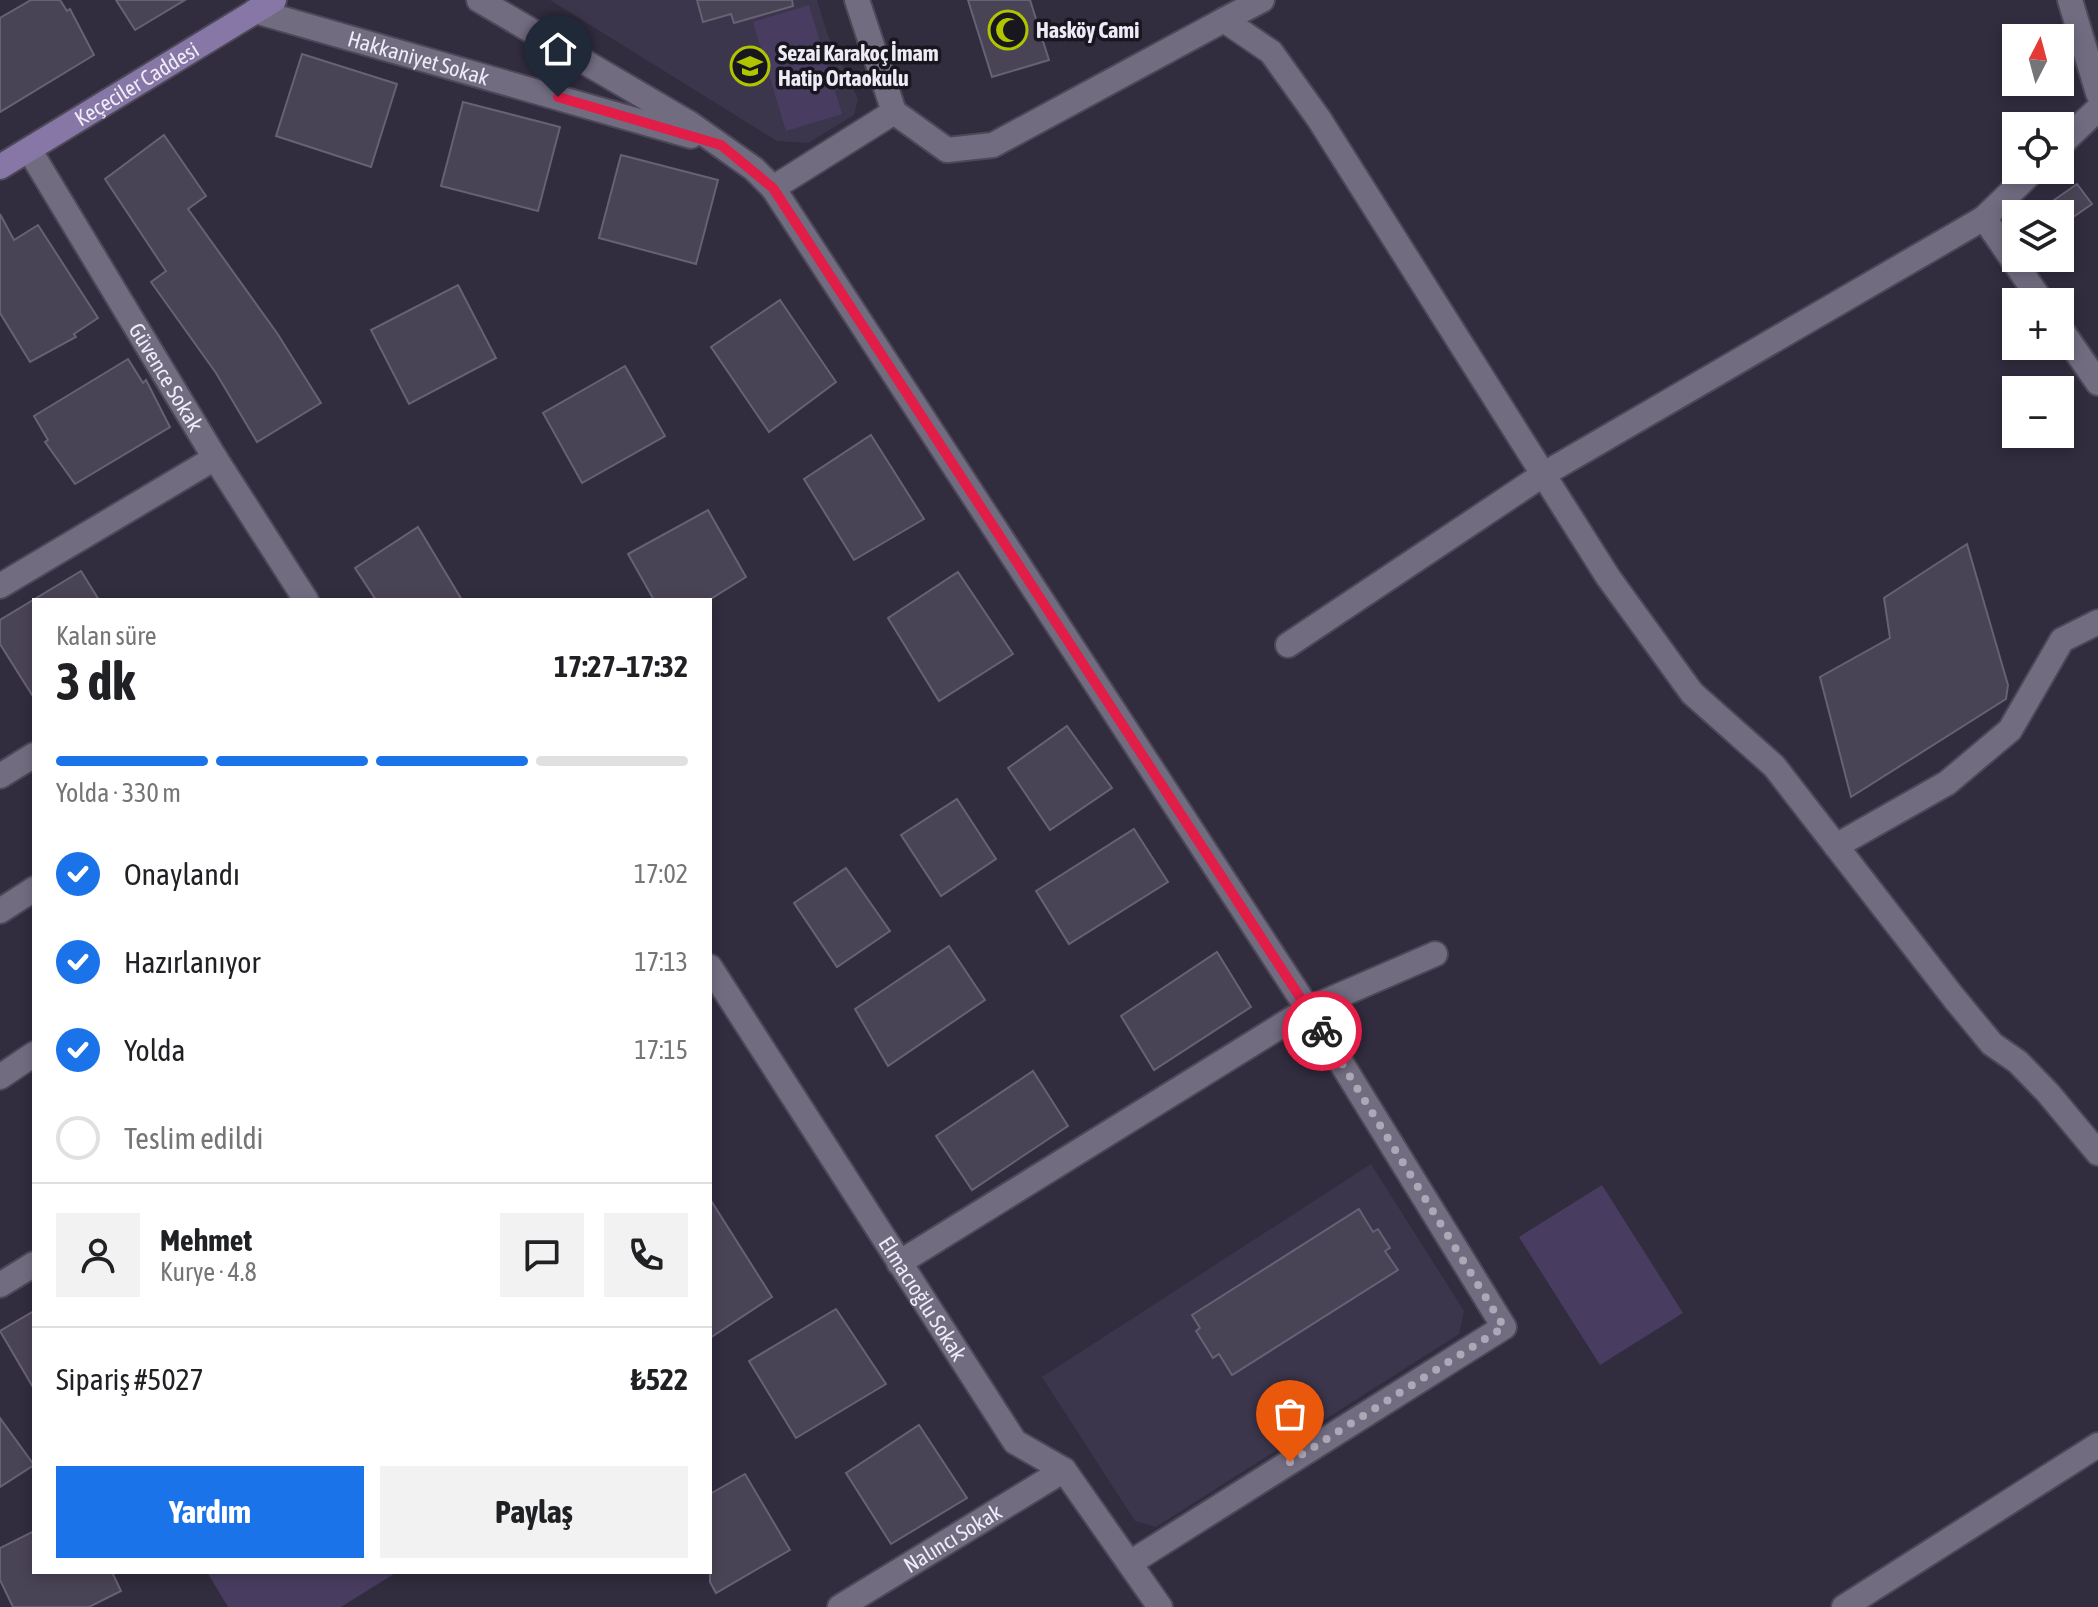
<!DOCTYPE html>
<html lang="tr">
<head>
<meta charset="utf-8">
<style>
	:root { --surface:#fff; --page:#f2f2f2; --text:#202124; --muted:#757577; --line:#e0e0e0; --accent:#1a73e8 }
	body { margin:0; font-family:"Asap Condensed",sans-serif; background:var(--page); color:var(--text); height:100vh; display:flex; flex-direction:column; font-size:30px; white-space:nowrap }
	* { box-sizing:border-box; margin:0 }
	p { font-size:26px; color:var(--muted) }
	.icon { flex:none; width:44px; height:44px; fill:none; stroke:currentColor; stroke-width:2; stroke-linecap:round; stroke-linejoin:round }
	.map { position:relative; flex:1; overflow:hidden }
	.details { position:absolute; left:32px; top:598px; width:680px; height:976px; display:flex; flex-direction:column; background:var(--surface); border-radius:0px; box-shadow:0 4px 12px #0003 }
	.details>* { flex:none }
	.needle { width:52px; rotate:6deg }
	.controls { position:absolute; left:2002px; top:24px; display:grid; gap:16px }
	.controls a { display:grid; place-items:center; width:72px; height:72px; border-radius:0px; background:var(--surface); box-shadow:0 4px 12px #0003; font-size:40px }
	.pin { position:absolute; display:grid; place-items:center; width:68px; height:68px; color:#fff; margin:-82px -34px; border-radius:50% 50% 50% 0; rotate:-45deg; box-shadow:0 0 8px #0007 }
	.pin .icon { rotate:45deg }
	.courier { position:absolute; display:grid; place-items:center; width:80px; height:80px; margin:-40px; border:6px solid #e11d48; border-radius:50%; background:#fff; color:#222; box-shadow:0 2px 10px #0007 }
	.summary em { font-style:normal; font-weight:700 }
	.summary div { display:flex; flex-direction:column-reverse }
	.summary { display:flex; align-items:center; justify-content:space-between; height:136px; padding:0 24px }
	h1 { font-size:52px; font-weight:700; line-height:60px }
	.bar { display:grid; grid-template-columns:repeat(4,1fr); gap:12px 8px; align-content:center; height:96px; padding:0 24px }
	.bar i { height:10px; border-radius:6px; background:var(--line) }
	.bar .selected { background:var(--accent) }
	.bar p { grid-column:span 4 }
	.line { display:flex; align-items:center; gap:20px; padding:0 24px; border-top:2px solid var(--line) }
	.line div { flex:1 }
	.round { display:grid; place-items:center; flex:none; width:84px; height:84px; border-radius:0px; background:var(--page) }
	ol { padding:0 24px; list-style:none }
	li { display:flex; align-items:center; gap:24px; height:88px }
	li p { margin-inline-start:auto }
	li .icon { padding:8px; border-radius:50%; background:var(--accent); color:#fff; stroke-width:4 }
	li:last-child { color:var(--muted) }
	li i { width:44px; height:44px; border:4px solid var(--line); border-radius:50% }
	.button { display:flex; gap:16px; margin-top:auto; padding:16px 24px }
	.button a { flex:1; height:92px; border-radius:0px; background:var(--accent); color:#fff; font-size:32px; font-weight:700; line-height:92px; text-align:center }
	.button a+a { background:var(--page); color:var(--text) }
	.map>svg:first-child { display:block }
	.built { fill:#3c364c }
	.green { fill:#483d61 }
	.building { fill:#494356; stroke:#666175; stroke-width:2 }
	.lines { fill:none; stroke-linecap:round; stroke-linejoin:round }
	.street-casing { stroke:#4c4857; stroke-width:28 }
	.secondary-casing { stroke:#4c4857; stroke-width:28 }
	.street { stroke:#726c81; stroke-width:24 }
	.secondary { stroke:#8677a6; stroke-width:24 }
	.done { stroke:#aca8b6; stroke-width:8; stroke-dasharray:0 14.4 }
	.route { stroke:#e11d48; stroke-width:10 }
	.labels { text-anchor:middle; stroke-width:7; stroke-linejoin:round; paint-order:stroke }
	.poi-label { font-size:22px; font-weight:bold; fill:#eeebf7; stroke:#18161e; text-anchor:start }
	.street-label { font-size:22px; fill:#eeebf7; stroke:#18161e }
</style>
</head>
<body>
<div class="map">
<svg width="2098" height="1607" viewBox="0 0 2098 1607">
	<rect width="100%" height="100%" fill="#312c3e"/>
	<g class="built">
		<polygon points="550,0 817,0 827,33 858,99 854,115 808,143 777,141"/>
		<polygon points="1371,1164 1464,1311 1459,1334 1156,1527 1135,1521 1042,1377"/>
	</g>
	<g class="green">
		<polygon points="809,5 842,114 786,131 753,22"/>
		<polygon points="1602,1185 1683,1313 1600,1365 1519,1237"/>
		<polygon points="207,1572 397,1572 341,1607 228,1607"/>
	</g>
	<g class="building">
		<polygon points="31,0 60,0 67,11 70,9 94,55 0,112 0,18"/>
		<polygon points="116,0 185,0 135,30"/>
		<polygon points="697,0 792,0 793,6 734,23 731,14 703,22"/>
		<polygon points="968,0 1030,0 1049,60 992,77"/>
		<polygon points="302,54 397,84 371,167 276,136"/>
		<polygon points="463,102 560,127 538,211 441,186"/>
		<polygon points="164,135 206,196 188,209 277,333 321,403 257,442 216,373 151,282 166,271 105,179"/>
		<polygon points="621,155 718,180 696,264 599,238"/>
		<polygon points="2077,184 2092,204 2060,226 2060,214 2034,214"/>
		<polygon points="0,214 14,240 38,225 98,318 74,334 76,337 30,362 0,313"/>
		<polygon points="458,285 496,358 409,404 371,330"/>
		<polygon points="780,300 836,382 769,432 711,347"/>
		<polygon points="128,359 143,383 146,380 170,427 75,484 45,442 48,440 34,416"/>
		<polygon points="625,366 665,436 582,483 543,413"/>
		<polygon points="871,435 924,519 854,560 804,479"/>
		<polygon points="708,510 746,577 709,600 654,600 628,554"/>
		<polygon points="418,527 462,600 376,600 355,568"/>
		<polygon points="1967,544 2008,685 2006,699 1851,797 1820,677 1890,638 1884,598"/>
		<polygon points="81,571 99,600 34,600 34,698 0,644 0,620"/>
		<polygon points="958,572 1013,654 939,701 888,618"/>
		<polygon points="1067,726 1112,788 1050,830 1008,768"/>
		<polygon points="957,799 996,859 941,896 901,835"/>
		<polygon points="1134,829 1168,882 1069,944 1036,891"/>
		<polygon points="846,868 890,931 837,967 794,903"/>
		<polygon points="949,946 985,1000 888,1066 855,1009"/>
		<polygon points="1217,952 1251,1007 1154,1070 1121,1016"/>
		<polygon points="1033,1071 1068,1126 972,1190 936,1136"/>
		<polygon points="710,1199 772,1297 710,1338"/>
		<polygon points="1359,1209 1373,1232 1378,1229 1390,1248 1385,1251 1398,1270 1232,1375 1219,1354 1213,1358 1196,1331 1200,1328 1192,1315"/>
		<polygon points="836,1309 886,1384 796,1438 749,1361"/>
		<polygon points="34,1311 34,1389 0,1331"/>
		<polygon points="0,1418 34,1465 0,1487"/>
		<polygon points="919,1425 967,1498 891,1544 846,1473"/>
		<polygon points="745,1474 790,1550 716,1593 710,1582 710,1494"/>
		<polygon points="34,1531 34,1572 112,1572 121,1591 89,1607 13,1607 0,1580 0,1548"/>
	</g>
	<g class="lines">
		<g class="street-casing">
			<g id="street">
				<polyline points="479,0 689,123 754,169 773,188 1308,1009 1504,1327 1130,1563"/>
				<polyline points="2070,0 2098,93"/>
				<path id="s1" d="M255,11L691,136"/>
				<polyline points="1224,20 1262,0"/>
				<polyline points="894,112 947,150 993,145 1224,20 1271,52 1319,119 1608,577 1692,693 1774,766 1954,998 1992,1044 2018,1062 2048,1093 2098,1153"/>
				<polyline points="2060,145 2098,109"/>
				<path id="s2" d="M30,151L215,458L306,600"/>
				<polyline points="773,188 894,112 857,0"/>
				<polyline points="1984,218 2042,302"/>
				<polyline points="2060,328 2098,383"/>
				<polyline points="0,586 215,458"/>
				<polyline points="1288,645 1544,474 1984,218 2034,170"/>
				<polyline points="0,776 34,755"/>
				<polyline points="1836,846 1947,783 2010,730 2062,640 2098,622"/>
				<polyline points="0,911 34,889"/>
				<path id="s3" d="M710,967L1015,1442L1064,1470L1160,1607"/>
				<polyline points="0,1077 34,1054"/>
				<polyline points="899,1263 1308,1009 1435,954"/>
				<polyline points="0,1285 34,1264"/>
				<path id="s4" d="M840,1607L1064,1470"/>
				<polyline points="1844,1607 2098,1445"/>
			</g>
		</g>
		<g class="secondary-casing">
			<g id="secondary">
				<path id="s5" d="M0,167L274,0"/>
			</g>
		</g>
		<use href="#street" class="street"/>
		<use href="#secondary" class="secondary"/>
	</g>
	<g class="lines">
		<polyline class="done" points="1290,1462 1504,1327 1322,1031"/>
		<polyline class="route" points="558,97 721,145 773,188 1322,1031"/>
	</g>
	<defs>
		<g id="mosque-ring" transform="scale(2)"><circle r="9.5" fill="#18161e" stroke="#b0c500" stroke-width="1.5"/><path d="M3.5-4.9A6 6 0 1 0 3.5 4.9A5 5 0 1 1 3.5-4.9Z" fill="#b0c500"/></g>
		<g id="school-ring" transform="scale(2)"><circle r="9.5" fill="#18161e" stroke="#b0c500" stroke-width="1.5"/><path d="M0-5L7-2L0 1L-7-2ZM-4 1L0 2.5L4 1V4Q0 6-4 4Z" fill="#b0c500"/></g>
	</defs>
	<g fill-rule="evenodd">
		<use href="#mosque-ring" x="1008" y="30"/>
		<use href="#school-ring" x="750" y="66"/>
	</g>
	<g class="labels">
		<g class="poi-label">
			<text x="1036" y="38">Hasköy Cami</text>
			<text x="778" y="61">Sezai Karakoç İmam<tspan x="778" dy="25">Hatip Ortaokulu</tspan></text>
		</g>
		<g class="street-label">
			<text dy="8" stroke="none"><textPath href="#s1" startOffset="170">Hakkaniyet Sokak</textPath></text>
			<text dy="8" stroke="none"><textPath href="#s5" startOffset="160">Keçeciler Caddesi</textPath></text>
			<text dy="8" stroke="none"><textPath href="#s2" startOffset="264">Güvence Sokak</textPath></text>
			<text dy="8" stroke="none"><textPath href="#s3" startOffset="394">Elmacıoğlu Sokak</textPath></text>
			<text dy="8" stroke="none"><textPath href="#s4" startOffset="132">Nalıncı Sokak</textPath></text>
		</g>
	</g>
</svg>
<div class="controls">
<a><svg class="needle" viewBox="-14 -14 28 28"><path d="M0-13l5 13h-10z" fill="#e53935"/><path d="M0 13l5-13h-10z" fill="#757577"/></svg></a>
<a><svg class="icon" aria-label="locate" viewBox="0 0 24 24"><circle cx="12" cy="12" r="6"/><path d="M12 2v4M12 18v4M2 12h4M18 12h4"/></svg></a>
<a><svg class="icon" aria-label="layers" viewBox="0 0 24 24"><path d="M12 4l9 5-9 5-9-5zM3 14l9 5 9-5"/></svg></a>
<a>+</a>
<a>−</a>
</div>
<div class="pin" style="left:1290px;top:1462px;background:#ea580c"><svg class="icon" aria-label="bag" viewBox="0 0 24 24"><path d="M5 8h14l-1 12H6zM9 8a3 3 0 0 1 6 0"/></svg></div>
<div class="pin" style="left:558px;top:97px;background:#1f2937"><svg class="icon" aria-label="home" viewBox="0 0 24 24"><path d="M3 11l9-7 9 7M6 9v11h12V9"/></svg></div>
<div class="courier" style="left:1322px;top:1031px"><svg class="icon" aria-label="bike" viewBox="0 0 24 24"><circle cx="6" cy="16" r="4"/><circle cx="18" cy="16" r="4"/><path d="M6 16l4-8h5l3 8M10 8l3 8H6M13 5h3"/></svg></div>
<section class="details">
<div class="summary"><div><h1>3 dk</h1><p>Kalan süre</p></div><em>17:27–17:32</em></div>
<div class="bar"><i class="selected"></i><i class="selected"></i><i class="selected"></i><i></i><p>Yolda · 330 m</p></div>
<ol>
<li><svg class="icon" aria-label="check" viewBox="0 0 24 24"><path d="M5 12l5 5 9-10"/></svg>Onaylandı<p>17:02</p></li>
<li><svg class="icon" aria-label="check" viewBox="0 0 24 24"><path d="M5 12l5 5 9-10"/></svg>Hazırlanıyor<p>17:13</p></li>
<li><svg class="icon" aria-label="check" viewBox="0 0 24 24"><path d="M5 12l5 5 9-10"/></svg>Yolda<p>17:15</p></li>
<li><i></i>Teslim edildi</li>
</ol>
<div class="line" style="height:144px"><a class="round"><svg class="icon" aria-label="person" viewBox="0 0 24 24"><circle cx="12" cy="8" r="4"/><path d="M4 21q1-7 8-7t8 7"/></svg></a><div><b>Mehmet</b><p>Kurye · 4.8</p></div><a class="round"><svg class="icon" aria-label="chat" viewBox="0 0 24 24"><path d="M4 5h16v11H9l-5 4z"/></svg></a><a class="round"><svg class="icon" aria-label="phone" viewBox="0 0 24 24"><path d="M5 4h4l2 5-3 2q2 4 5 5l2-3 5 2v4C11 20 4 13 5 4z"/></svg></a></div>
<div class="line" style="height:104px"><div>Sipariş #5027</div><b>₺522</b></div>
<div class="button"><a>Yardım</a><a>Paylaş</a></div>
</section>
</div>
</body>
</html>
